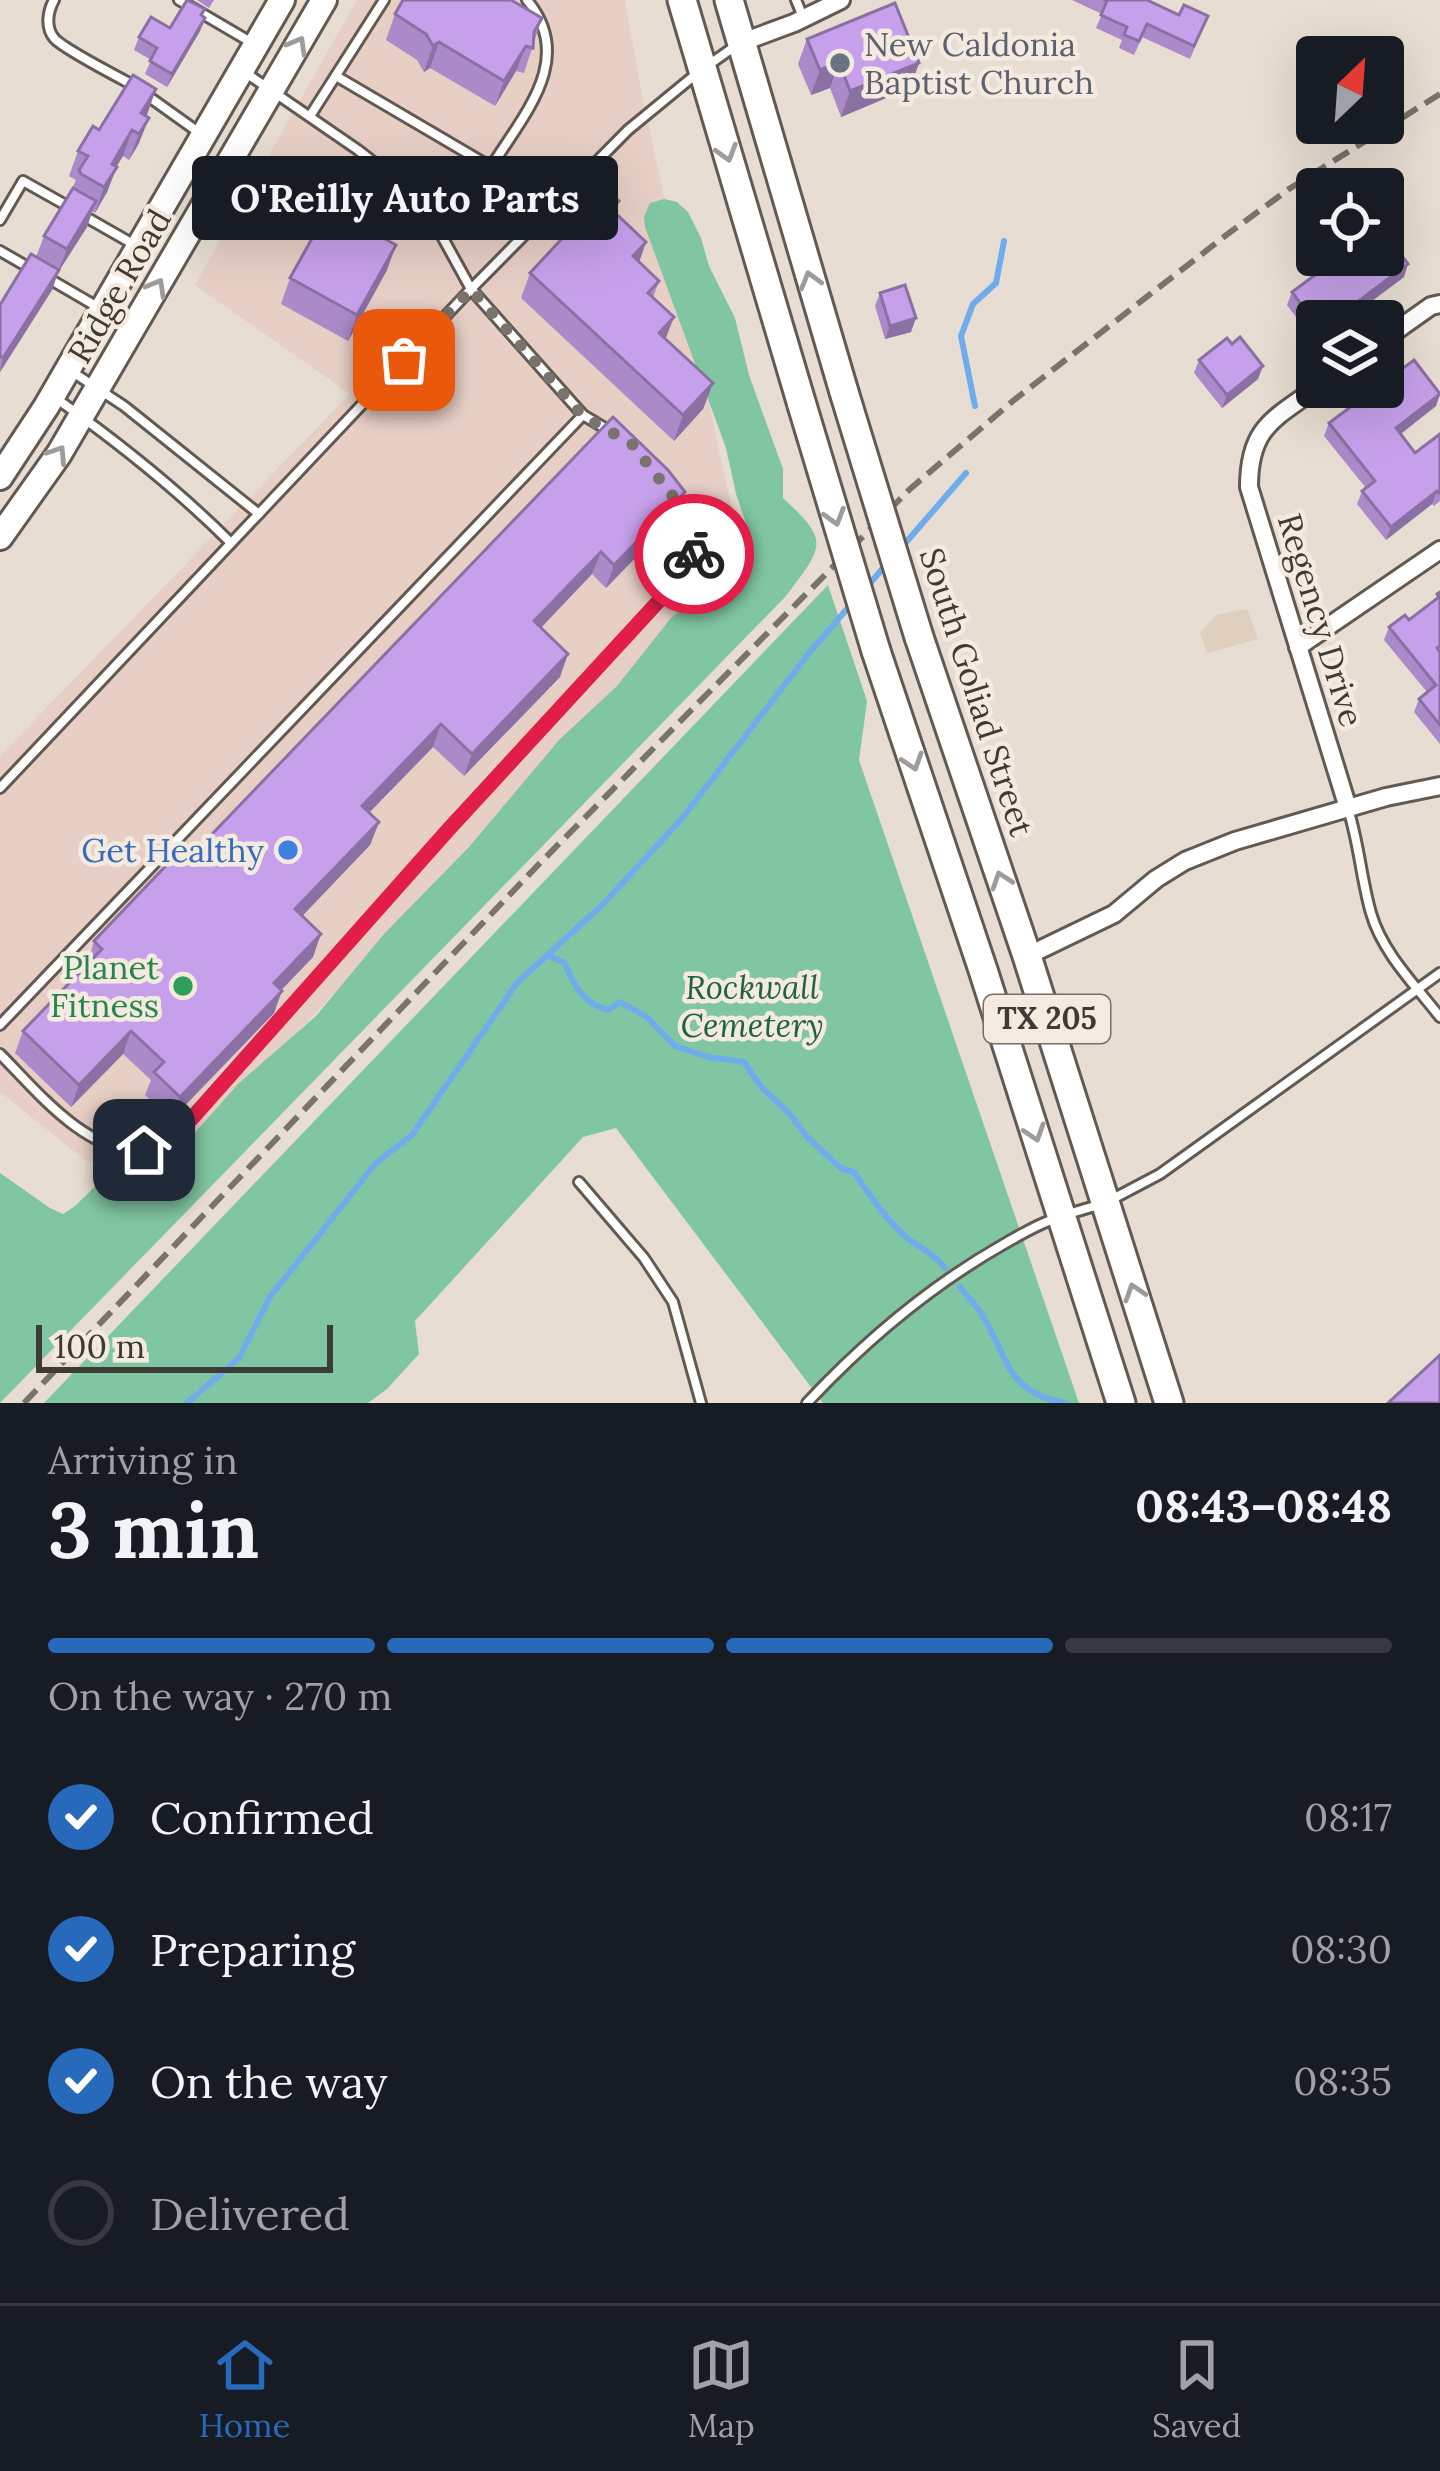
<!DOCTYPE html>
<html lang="en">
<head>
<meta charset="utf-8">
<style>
	:root { --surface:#171b24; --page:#242831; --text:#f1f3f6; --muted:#9ea1a6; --line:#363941; --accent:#276abb }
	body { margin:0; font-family:Lora,serif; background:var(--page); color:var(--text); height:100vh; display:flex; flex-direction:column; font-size:45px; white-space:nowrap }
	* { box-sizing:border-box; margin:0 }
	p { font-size:39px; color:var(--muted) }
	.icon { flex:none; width:66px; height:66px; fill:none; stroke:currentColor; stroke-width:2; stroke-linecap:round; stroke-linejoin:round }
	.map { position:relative; height:1403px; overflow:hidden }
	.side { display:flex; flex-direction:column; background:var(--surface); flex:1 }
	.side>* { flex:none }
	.needle { width:78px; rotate:25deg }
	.controls { position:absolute; left:1296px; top:36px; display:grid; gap:24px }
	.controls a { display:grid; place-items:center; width:108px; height:108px; border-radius:12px; background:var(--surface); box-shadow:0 12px 48px #0002; font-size:60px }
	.scale { position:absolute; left:36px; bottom:30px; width:297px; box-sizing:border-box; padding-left:12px; border:6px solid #3e3a36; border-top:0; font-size:33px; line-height:42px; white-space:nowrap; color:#3e3a36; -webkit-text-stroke:9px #f5eadf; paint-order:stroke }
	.pin { position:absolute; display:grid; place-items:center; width:102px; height:102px; color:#fff; margin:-51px; border-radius:24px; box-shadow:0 6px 18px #0006 }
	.courier { position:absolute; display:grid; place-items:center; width:120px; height:120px; margin:-60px; border:9px solid #e11d48; border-radius:50%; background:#fff; color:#222; box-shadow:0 3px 15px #0007 }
	.bubble { position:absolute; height:84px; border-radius:12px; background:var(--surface); box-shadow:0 12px 48px #0002; font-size:39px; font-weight:800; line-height:84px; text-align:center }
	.overview em { font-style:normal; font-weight:800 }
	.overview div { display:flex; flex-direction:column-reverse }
	.overview { display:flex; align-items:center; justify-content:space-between; height:204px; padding:0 48px }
	h1 { font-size:78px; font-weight:800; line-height:90px }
	.bar { display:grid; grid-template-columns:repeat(4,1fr); gap:18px 12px; align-content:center; height:144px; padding:0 48px }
	.bar i { height:15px; border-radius:9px; background:var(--line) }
	.bar .on { background:var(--accent) }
	.bar p { grid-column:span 4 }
	ol { padding:0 48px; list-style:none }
	li { display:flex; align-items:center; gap:36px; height:132px }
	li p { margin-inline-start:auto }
	li .icon { padding:12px; border-radius:50%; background:var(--accent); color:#fff; stroke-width:4 }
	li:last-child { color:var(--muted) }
	li i { width:66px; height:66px; border:6px solid var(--line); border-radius:50% }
	.menu { display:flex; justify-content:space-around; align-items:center; height:168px; border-top:3px solid var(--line); background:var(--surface); font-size:33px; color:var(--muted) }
	.menu a { display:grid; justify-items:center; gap:6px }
	.menu .on { color:var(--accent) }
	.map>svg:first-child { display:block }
	.commercial { fill:#e7cfc5 }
	.built { fill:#dfcfbf }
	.green { fill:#81c6a2 }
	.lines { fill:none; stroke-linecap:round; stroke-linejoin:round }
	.stream { stroke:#6faceb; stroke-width:6 }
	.lane-casing { stroke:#625951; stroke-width:14 }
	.street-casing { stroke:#625951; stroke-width:22 }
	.secondary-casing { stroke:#625951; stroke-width:30 }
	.primary-casing { stroke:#625951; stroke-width:33 }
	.lane { stroke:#fff; stroke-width:8 }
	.street { stroke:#fff; stroke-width:16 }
	.secondary { stroke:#fff; stroke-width:24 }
	.primary { stroke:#fff; stroke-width:27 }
	.rail { stroke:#79736d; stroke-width:6; stroke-dasharray:18 9; stroke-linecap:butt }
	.primary-bridge-casing { stroke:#625951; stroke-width:33; stroke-linecap:butt }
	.primary-bridge { stroke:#fff; stroke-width:27 }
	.wall { fill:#ab8aca }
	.shaded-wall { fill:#8b70a4 }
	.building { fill:#c7a0eb; stroke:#8b70a4; stroke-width:3 }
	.oneway { stroke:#9e9c9a }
	.done { stroke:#79736d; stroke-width:12; stroke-dasharray:0 21.6 }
	.route { stroke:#e11d48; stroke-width:15 }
	.worship-dot { fill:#6b7280; stroke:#f5eadf; stroke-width:4.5 }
	.shop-dot { fill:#3f7fe0; stroke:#f5eadf; stroke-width:4.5 }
	.leisure-dot { fill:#2e9e5b; stroke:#f5eadf; stroke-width:4.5 }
	.labels { text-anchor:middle; stroke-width:9; stroke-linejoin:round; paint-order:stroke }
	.shield { fill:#f5eadf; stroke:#756f69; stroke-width:3 }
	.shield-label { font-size:30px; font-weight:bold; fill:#3e3a36 }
	.worship-label { font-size:33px; fill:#5b616d; stroke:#f5eadf; text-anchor:start }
	.street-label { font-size:33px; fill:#3e3a36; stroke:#f5eadf }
	.shop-label { font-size:33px; fill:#366cbe; stroke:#f5eadf; text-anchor:end }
	.leisure-label { font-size:33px; fill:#27864d; stroke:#f5eadf; text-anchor:end }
	.park-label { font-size:33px; font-style:italic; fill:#1e6345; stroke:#f5eadf }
</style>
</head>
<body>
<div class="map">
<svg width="1440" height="1403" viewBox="0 0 1440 1403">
	<rect width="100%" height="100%" fill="#e7ddd2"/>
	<polygon class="commercial" points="357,0 625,0 641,90 743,560 165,1173 86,1161 0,1092 0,756 350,394 195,285"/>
	<polygon class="built" points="1247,609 1258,639 1207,653 1200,633 1216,615"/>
	<g class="green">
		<path d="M664,199L677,202L688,212L701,238L709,266L735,318L749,375L783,469V498C831,542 823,546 786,596L0,1403V1173L50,1208L63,1214L75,1206L107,1175L120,1168L148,1160H162L177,1153L238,1084L316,1016L384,934L469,847L559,740L617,686L671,618L695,598L740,538L746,523L736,494L726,448L645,227L644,217L650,203Z"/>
		<polygon points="828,585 867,701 859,760 1079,1403 823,1403 616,1128 583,1137 415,1321 419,1354 387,1389 368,1403 44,1403"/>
	</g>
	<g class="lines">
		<g class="stream">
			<polyline points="975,406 961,336 973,304 996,283 1004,241"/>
			<polyline points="902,547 966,473"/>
			<polyline points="866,588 889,561"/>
			<path d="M548,956L564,962C574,985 583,1004 608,1010L620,1002L647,1017L675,1046L708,1057L744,1062L762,1088L788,1112L808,1138L842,1169L854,1172C869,1195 885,1218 905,1236C919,1248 934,1253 945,1268"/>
			<path d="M960,1287C966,1295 973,1302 979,1310C1008,1352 1003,1393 1066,1403"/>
			<polyline points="187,1403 239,1358 270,1297 375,1164 412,1135 517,983 602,905 680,821 809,653 853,602"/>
		</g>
		<g class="lane-casing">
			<g id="lane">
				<path d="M54,0C48,11 45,27 54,38C62,48 118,77 133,85"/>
				<polyline points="179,0 254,44"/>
				<polyline points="796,0 803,17"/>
				<polyline points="707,66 734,47"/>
				<path d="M336,76L491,167C524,114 576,59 527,0"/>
				<polyline points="145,94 201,134"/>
				<polyline points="310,116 384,0"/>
				<polyline points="491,167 547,212"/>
				<polyline points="84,216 133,244"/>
				<polyline points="0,220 23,181 71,208"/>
				<polyline points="0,251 33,270"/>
				<polyline points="46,277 101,309"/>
				<polyline points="74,373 124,406 259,514"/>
				<path d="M57,399C119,443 177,489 231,543"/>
				<polyline points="583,415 608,430"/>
				<polyline points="0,788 471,289 628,130 695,75"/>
				<path d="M1348,809C1359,843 1361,878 1371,913C1382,952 1415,985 1440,1017"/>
				<polyline points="0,1025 583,415 471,289 422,200 358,150 246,73"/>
				<path d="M0,1054C36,1090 87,1155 144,1150C152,1149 163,1144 171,1141L448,830L691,566L700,531L676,500"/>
				<polyline points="579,1182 644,1258 673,1302 701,1403"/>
				<polyline points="1068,1214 1105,1203 1160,1174 1440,973"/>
				<path d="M807,1403C865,1341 930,1286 1004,1244C1020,1235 1036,1225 1054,1219"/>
			</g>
		</g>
		<g class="street-casing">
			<g id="street">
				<polyline points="740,43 794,23 841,0"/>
				<polyline points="1383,340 1431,306 1440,304"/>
				<path d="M1318,387C1274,419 1249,427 1249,487L1348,808"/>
				<polyline points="1298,647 1440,550"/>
				<polyline points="1027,956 1114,914 1156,879 1185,861 1235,841 1386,797 1440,786"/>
			</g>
		</g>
		<g class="secondary-casing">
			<g id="secondary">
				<polyline points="0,477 46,407 282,0"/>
				<polyline points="0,537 59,454 324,0"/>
			</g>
		</g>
		<g class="primary-casing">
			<g id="primary">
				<polyline points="682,0 802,405"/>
				<polyline points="729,0 844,392"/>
				<polyline points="919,637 1027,956 1169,1403"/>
				<polyline points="876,651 983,970 1121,1403"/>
			</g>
		</g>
		<use href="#lane" class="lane"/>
		<use href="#street" class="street"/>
		<use href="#secondary" class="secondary"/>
		<use href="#primary" class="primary"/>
		<polyline class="rail" points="24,1403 540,863 910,489 1014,400 1229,233 1289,189 1440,94"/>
		<g class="primary-bridge-casing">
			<g id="primary-bridge">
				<polyline points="844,392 919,637"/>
				<polyline points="802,405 876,651"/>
			</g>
		</g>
		<use href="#primary-bridge" class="primary-bridge"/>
	</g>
	<g class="wall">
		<polygon points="197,0 214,0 209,8"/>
		<polygon points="1072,0 1147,0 1179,15 1208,16 1190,59 1142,37 1134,55 1119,48 1122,40 1096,28 1102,14"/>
		<polygon points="395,14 542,18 524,73 516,71 495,106 430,68 424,72 417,60 386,40"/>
		<polygon points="202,16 205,18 200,31 167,87 145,74 151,60 134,50 139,37 170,28"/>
		<polygon points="807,39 919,63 910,88 841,117 830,88 811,95 798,64"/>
		<polygon points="146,116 139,143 129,160 123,156 116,166 107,192 95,213 92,211 87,227 57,274 52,290 0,372 0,305 36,257 44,236 72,189 76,180 69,176 78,151"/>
		<polygon points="615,213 646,242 639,262 659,281 653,298 666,339 713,383 703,409 674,441 521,298 530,273"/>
		<polygon points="387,270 348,341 281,304 290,278"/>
		<polygon points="1404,277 1345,321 1317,321 1317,342 1315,343 1287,305 1292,292"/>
		<polygon points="880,293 911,332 885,339 875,306"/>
		<polygon points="1199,360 1258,379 1222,408 1194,373"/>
		<polygon points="1440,392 1436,406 1401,434 1415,453 1440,434 1440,501 1434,506 1432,504 1386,540 1357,504 1362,491 1366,488 1324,436 1329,423"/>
		<polygon points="613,417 677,515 606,588 592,574 541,628 560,677 464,776 433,747 369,813 379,822 370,845 302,916 313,957 281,990 274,1013 171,1120 145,1095 151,1080 123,1054 71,1107 15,1053 23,1031 87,965 94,941 189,858"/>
		<polygon points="1440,592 1440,744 1414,712 1419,699 1427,692 1384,640 1389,627 1409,620 1435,599"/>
	</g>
	<g class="shaded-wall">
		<polygon points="205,18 200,31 167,87 172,74"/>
		<polygon points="439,42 430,68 424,72 433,46"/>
		<polygon points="526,46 516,71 495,106 504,81"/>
		<polygon points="839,62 830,88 811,95 820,70"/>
		<polygon points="919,63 910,88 841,117 850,91"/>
		<polygon points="156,89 147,115 136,132 141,113"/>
		<polygon points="149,118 139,143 129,160 139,134"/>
		<polygon points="132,130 123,156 103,189 112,164"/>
		<polygon points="117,167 107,192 95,213 104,187"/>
		<polygon points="96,201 87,227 57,274 67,249"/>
		<polygon points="646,242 637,268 633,256"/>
		<polygon points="396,245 387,270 348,341 357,315"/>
		<polygon points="1408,264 1404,277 1345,321 1332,321"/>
		<polygon points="59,270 52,290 0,372 3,358"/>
		<polygon points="674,317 664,343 659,333"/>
		<polygon points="916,318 911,332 885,339 890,326"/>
		<polygon points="1263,366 1258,379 1222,408 1227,395"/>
		<polygon points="713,383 703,409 674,441 683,415"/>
		<polygon points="1440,394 1436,406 1391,441 1396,428"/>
		<polygon points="1437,491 1432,504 1386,540 1391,527"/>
		<polygon points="685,492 677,515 606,588 614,565"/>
		<polygon points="601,552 592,574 525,644 534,621"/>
		<polygon points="568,654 560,677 464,776 472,754"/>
		<polygon points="441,724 433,747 353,829 362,806"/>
		<polygon points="379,822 370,845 287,932 295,909"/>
		<polygon points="321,934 313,957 266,1006 274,983"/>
		<polygon points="282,991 274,1013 171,1120 180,1097"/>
		<polygon points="131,1031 123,1054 71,1107 79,1085"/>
	</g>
	<g class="building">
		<polygon points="187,0 205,9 201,15 205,18 172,74 150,61 157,48 139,37 151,17 170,28"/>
		<polygon points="403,0 511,0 542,18 534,32 533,48 526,46 504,81 439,42 433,46 426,34 395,14"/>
		<polygon points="1104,0 1147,0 1179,15 1184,5 1208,16 1194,46 1147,24 1139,41 1124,35 1127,27 1101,15 1107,1"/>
		<polygon points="895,3 919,63 850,91 839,62 820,70 807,39"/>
		<polygon points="133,75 156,89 141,113 149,118 139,134 132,130 112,164 117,167 104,187 81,174 79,170 88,156 78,151 93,126 99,130"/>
		<polygon points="73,188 96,201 67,249 44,236"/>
		<polygon points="607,190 619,201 611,209 646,242 633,256 659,281 648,293 674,317 659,333 713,383 683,415 530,273"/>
		<polygon points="329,208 396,245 357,315 290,278"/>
		<polygon points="1383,230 1408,264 1332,321 1317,321 1317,326 1292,292 1342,255 1383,255"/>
		<polygon points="31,254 59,270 3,358 0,356 0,305"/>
		<polygon points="905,285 916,318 890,326 880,293"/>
		<polygon points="1240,337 1263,366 1227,395 1199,360 1227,338 1232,344"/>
		<polygon points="1414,360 1440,394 1396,428 1415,453 1440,434 1440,492 1439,493 1437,491 1391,527 1362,491 1375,481 1329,423 1377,387 1383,387 1383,383"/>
		<polygon points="613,417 668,470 685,492 614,565 601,552 534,621 568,654 472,754 441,724 362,806 379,822 295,909 321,934 274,983 282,991 180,1097 154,1072 164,1062 131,1031 79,1085 23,1031 102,949 94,941 181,850 189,858"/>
		<polygon points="1440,592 1440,646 1437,648 1440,652 1440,725 1419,699 1436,685 1389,627 1405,615 1409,620 1439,597 1437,594"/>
		<polygon points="1440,1355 1440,1403 1388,1403"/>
	</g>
	<defs><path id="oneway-chevron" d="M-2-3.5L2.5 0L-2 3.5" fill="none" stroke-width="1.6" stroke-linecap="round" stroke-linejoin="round" transform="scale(3)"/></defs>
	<g class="oneway">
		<use href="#oneway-chevron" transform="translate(298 45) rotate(-60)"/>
		<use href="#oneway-chevron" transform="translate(727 153) rotate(73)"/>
		<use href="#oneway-chevron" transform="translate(810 280) rotate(-106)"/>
		<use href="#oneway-chevron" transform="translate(157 287) rotate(-60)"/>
		<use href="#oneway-chevron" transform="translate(58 454) rotate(-57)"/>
		<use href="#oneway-chevron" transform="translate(835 517) rotate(73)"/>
		<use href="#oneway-chevron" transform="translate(913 762) rotate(72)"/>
		<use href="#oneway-chevron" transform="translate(1001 880) rotate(-109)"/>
		<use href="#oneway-chevron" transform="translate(1035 1133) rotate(72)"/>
		<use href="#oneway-chevron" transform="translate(1134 1292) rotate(-108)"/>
	</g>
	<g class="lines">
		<polyline class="done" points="404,360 471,289 583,416 632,444 700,531 694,554"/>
		<polyline class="route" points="144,1150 171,1142 448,830 691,566 694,554"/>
	</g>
	<circle class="worship-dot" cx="840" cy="63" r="12"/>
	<circle class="shop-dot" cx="288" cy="850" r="12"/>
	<circle class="leisure-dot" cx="183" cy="986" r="12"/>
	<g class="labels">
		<rect class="shield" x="984" y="995" width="126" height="48" rx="9"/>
		<g class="shield-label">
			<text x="1047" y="1029">TX 205</text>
		</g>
		<g class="worship-label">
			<text x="864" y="56">New Caldonia<tspan x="864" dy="38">Baptist Church</tspan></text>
		</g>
		<g class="street-label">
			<text transform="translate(119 286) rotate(-60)" y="12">Ridge Road</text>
			<text transform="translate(1321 620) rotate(73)" y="12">Regency Drive</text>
			<text transform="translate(977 692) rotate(72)" y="12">South Goliad Street</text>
		</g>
		<g class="shop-label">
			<text x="264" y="862">Get Healthy</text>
		</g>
		<g class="leisure-label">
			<text x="159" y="979">Planet<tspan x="159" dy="38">Fitness</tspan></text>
		</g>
		<g class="park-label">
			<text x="752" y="999">Rockwall<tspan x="752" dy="38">Cemetery</tspan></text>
		</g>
	</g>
</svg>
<div class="controls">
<a><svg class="needle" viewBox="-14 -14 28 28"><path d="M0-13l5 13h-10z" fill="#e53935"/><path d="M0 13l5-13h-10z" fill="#9ea1a6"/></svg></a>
<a><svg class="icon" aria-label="locate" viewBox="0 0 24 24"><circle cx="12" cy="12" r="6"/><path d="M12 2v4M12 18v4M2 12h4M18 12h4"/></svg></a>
<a><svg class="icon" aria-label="layers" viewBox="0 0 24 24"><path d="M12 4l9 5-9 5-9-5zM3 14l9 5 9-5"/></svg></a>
</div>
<div class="scale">100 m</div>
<div class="pin" style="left:404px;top:360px;background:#ea580c"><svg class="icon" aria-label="bag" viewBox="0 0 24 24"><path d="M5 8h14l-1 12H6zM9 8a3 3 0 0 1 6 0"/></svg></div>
<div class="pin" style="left:144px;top:1150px;background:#1f2937"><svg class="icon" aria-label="home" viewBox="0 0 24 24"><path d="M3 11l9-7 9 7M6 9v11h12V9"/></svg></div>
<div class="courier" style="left:694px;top:554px"><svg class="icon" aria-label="bike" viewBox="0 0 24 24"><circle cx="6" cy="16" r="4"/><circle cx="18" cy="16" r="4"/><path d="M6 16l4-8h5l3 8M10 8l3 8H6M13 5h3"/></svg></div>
<div class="bubble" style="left:192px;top:156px;width:426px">O'Reilly Auto Parts</div>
</div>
<section class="side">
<div class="overview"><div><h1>3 min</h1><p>Arriving in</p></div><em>08:43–08:48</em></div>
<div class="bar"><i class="on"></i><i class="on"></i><i class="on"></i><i></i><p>On the way · 270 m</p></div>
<ol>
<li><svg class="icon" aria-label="check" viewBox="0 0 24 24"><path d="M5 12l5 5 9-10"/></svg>Confirmed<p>08:17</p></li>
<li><svg class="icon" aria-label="check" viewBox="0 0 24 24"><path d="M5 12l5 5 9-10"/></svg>Preparing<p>08:30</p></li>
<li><svg class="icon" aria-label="check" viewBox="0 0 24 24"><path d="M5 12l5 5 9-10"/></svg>On the way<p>08:35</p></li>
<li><i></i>Delivered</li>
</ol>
</section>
<nav class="menu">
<a class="on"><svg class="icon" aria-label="home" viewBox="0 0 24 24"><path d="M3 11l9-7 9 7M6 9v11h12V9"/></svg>Home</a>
<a><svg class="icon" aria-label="map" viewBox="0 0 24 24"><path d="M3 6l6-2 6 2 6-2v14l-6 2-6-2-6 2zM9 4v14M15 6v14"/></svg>Map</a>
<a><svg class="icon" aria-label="saved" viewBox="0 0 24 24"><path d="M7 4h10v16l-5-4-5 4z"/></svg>Saved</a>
</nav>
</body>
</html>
